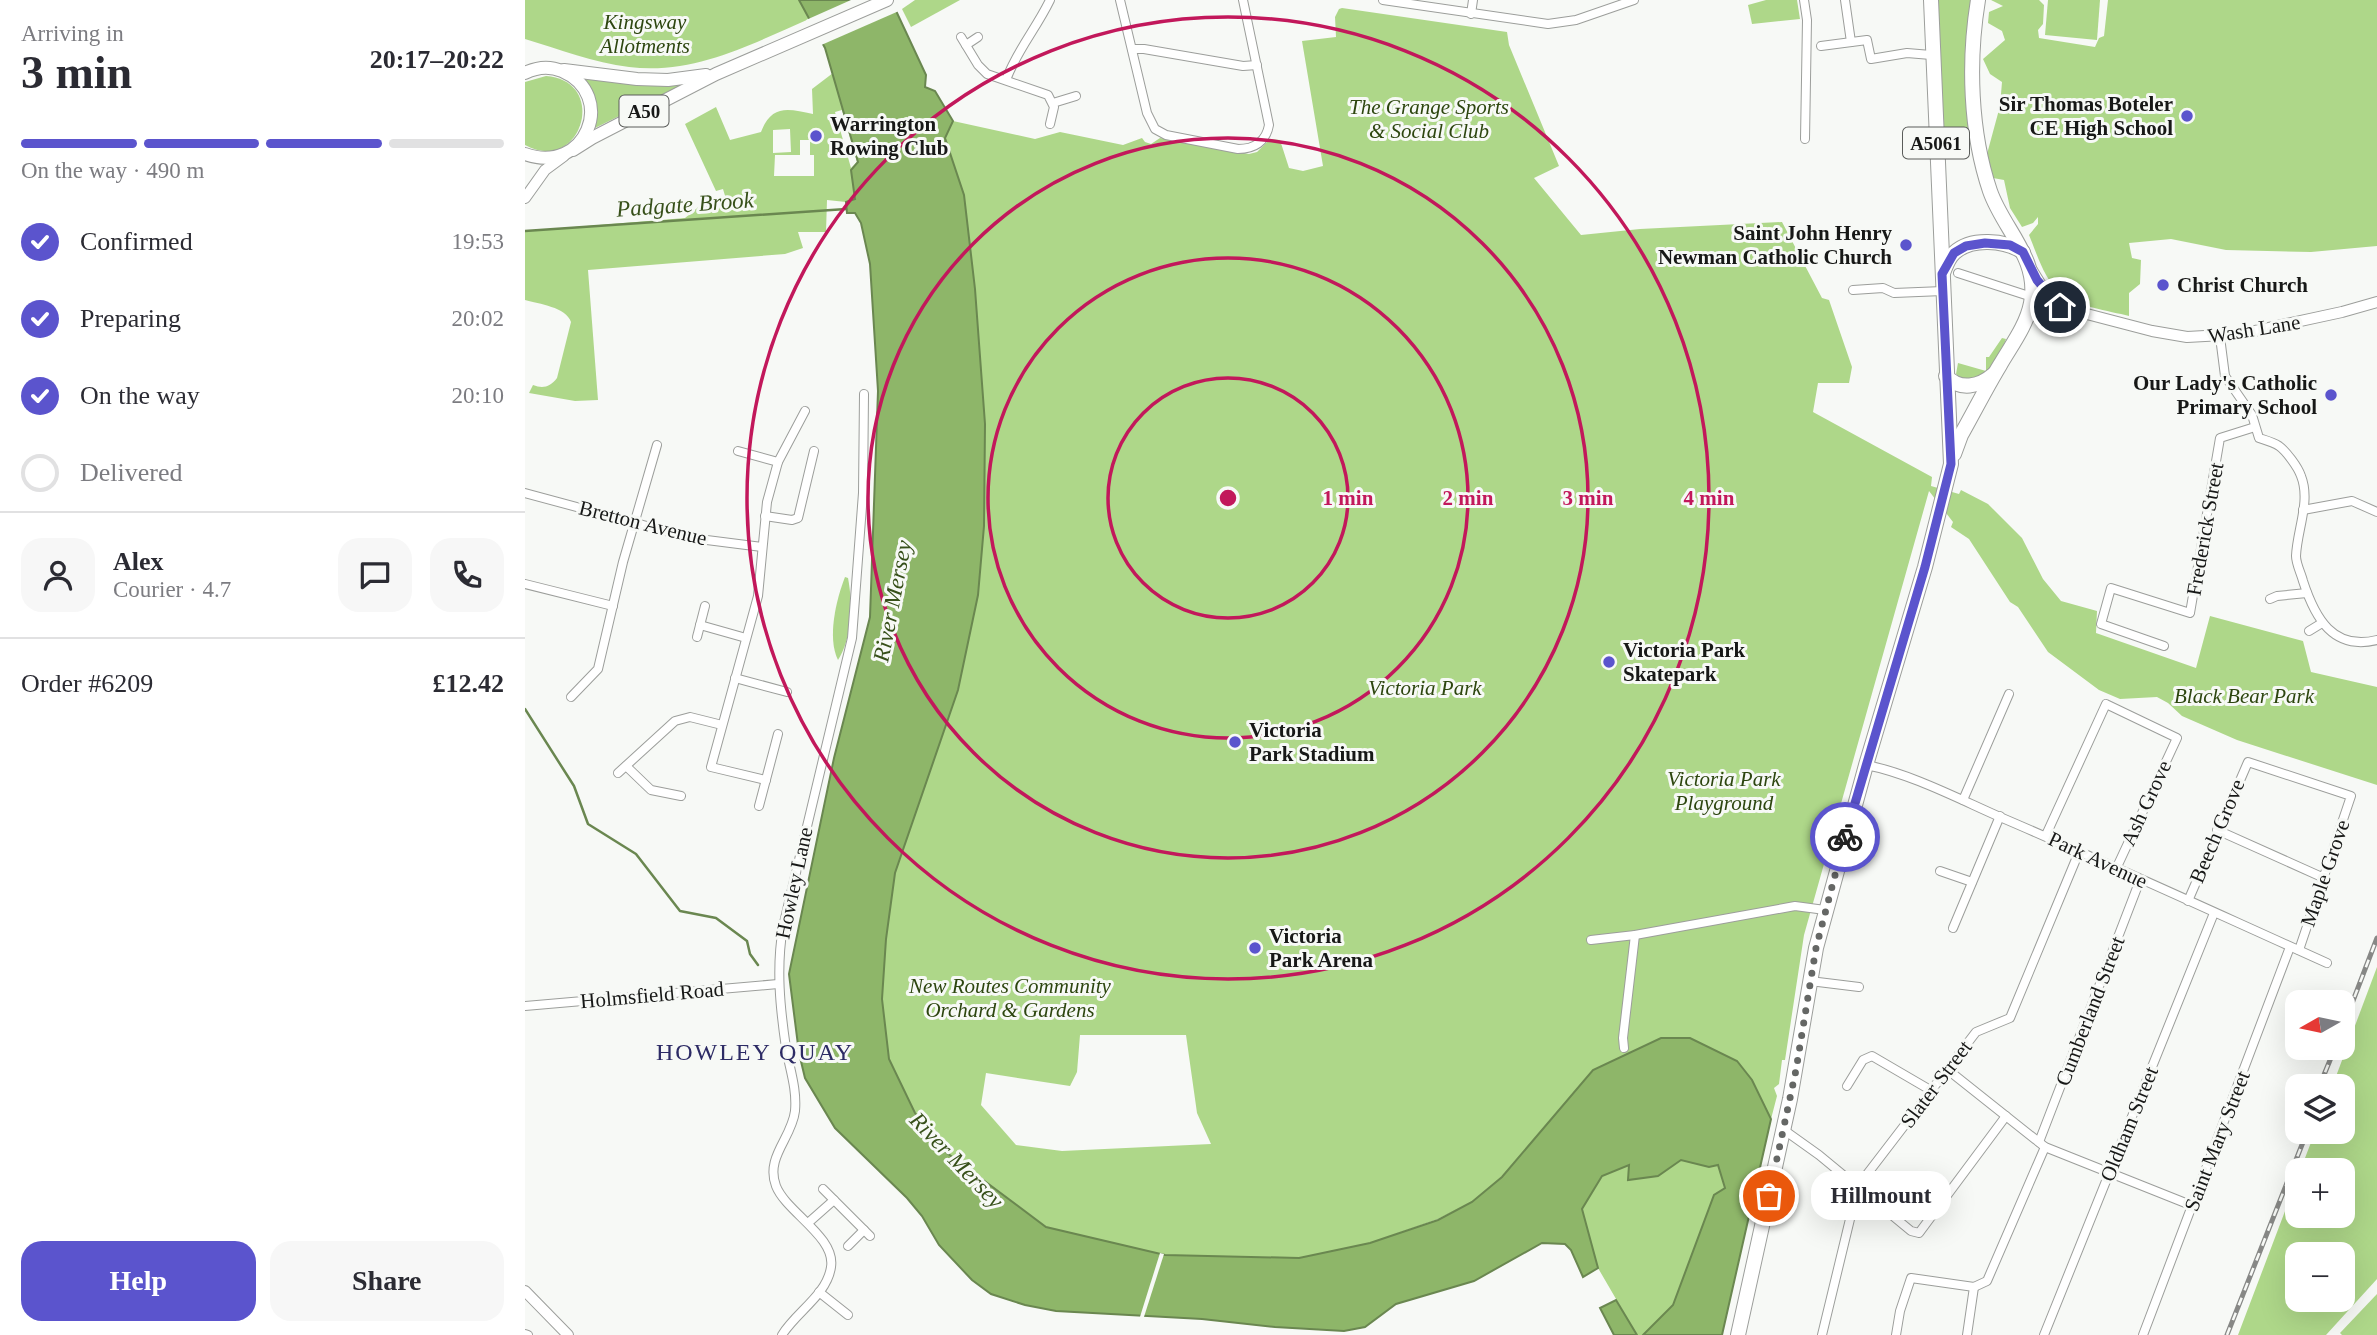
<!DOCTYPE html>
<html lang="en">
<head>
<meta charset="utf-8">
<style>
	:root { --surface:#fff; --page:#f7f7f7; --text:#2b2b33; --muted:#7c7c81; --line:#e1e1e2; --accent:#5b54cd }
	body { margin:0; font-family:Georgia,serif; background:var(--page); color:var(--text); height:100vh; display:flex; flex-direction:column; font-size:26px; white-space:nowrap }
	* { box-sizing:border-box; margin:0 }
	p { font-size:23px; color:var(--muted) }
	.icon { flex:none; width:38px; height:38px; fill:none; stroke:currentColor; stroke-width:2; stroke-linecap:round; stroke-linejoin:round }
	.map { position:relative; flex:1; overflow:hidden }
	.panel { display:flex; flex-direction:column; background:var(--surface); width:525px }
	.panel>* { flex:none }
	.needle { width:46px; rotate:261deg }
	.tools { position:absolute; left:1760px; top:990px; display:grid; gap:14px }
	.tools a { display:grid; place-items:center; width:70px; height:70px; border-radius:14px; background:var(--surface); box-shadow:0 7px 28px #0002; font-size:35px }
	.pin { position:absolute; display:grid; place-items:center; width:60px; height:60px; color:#fff; margin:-30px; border:4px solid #fff; border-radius:50%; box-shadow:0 2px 7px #0007 }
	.courier { position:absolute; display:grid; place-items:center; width:70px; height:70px; margin:-35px; border:5px solid #5b54cd; border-radius:50%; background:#fff; color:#222; box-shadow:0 2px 9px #0007 }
	.bubble { position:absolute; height:49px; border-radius:21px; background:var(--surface); box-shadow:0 7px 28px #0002; font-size:23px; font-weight:700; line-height:49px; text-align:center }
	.overview em { font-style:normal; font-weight:700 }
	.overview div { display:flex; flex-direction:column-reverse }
	.overview { display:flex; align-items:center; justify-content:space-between; height:119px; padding:0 21px }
	h1 { font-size:46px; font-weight:700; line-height:52px }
	.bar { display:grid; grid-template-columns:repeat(4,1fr); gap:10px 7px; align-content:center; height:84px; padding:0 21px }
	.bar i { height:9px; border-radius:5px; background:var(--line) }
	.bar .current { background:var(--accent) }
	.bar p { grid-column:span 4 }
	.line { display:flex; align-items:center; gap:18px; padding:0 21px; border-top:2px solid var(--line) }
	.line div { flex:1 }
	.round { display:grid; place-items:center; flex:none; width:74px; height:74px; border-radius:21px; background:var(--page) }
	ol { padding:0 21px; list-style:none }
	li { display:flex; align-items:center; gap:21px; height:77px }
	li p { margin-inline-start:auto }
	li .icon { padding:7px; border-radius:50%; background:var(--accent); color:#fff; stroke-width:4 }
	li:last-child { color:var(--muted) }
	li i { width:38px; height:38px; border:4px solid var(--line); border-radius:50% }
	.cta { display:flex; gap:14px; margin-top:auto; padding:14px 21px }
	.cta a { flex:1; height:80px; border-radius:21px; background:var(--accent); color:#fff; font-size:28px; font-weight:700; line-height:80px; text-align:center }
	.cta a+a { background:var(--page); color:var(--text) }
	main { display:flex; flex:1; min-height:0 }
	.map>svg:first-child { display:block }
	.green { fill:#aed789; fill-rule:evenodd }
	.water { fill:#8eb669; stroke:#6a8750; stroke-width:2 }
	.pier { fill:#f7f9f6 }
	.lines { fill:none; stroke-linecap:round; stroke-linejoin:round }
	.stream { stroke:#6a8750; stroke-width:2.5 }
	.street-casing { stroke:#9c9e9b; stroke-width:10 }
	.secondary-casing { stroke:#9c9e9b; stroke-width:12 }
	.primary-casing { stroke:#9c9e9b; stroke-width:14 }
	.highway-casing { stroke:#9c9e9b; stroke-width:16 }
	.street { stroke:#fff; stroke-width:8 }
	.secondary { stroke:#fff; stroke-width:10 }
	.primary { stroke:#fff; stroke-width:12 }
	.highway { stroke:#fff; stroke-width:14 }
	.rail-casing { stroke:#878886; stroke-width:5 }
	.rail { stroke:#f7f9f6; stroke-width:2.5; stroke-dasharray:8; stroke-linecap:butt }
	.done { stroke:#656765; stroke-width:7; stroke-dasharray:0 12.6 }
	.route { stroke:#5b54cd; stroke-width:9 }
	.ring { fill:none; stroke:#c2185b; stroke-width:3.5 }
	.poi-dot { fill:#5b54cd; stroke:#f7f9f6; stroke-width:2.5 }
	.labels { text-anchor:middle; stroke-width:6; stroke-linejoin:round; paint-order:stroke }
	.shield { fill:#f7f9f6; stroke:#5a5c5a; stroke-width:2 }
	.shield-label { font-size:19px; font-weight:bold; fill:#171817 }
	.park-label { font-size:21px; font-style:italic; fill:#2d460f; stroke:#f7f9f6 }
	.poi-label { font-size:21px; font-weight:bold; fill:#171817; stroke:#f7f9f6; text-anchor:start }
	.street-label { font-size:21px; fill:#171817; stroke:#f7f9f6 }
	.water-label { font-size:23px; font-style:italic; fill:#37501a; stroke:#f7f9f6 }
	.quarter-label { font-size:24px; letter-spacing:2px; fill:#2d2b65; stroke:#f7f9f6 }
	.centre { fill:#c2185b; stroke:#f7f9f6; stroke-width:3.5 }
	.ring-label { font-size:21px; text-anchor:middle; font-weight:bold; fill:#c2185b; stroke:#f7f9f6; stroke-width:6; stroke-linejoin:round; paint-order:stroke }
</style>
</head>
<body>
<main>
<section class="panel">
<div class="overview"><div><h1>3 min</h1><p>Arriving in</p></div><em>20:17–20:22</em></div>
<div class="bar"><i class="current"></i><i class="current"></i><i class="current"></i><i></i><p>On the way · 490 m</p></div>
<ol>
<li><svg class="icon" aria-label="check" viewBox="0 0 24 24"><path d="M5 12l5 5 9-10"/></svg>Confirmed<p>19:53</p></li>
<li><svg class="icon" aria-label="check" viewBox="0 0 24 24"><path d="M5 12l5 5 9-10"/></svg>Preparing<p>20:02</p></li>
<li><svg class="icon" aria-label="check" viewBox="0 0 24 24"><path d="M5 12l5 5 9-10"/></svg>On the way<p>20:10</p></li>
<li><i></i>Delivered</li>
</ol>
<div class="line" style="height:126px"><a class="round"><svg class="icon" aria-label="person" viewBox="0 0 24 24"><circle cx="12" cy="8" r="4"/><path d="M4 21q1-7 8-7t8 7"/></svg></a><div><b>Alex</b><p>Courier · 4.7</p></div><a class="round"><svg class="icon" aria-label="chat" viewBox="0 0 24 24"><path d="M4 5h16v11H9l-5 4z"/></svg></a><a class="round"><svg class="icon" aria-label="phone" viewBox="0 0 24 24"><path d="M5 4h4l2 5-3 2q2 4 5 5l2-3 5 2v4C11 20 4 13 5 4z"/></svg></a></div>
<div class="line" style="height:91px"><div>Order #6209</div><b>£12.42</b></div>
<div class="cta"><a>Help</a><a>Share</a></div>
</section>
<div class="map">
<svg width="1852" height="1335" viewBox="0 0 1852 1335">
	<rect width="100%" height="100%" fill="#f7f9f6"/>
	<g class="green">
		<path d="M0,0H274L284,19C226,44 170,75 104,67C69,63 34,49 0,39Z"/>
		<polygon points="390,0 435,0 386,27 377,9"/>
		<polygon points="1241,0 1272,0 1275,19 1227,24 1223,5"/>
		<polygon points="1406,0 1453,0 1452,134 1418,133"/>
		<path d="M1466,0H1514L1519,5L1518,24L1513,30L1514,38L1570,47L1574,38L1579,36L1583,0H1852V246L1786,252L1701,250L1646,239L1604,243L1607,258L1616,260L1615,284L1604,293V316C1585,311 1549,306 1535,293C1519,279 1512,254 1504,235L1513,224V217L1508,223L1497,227L1485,208L1479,180L1468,178L1462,154L1475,106L1477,82L1465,74L1458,59L1480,40L1477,31L1463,23L1464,12L1478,6Z"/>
		<polygon points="1523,0 1575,0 1572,40 1520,35"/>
		<path d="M817,8L982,32L984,45L1034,166L1009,178L1056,235L1115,229L1257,222L1297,298L1304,300L1327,367L1324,383H1293L1288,412L1407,477L1406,486L1434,494L1436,490L1463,504L1497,538L1518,579L1536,601L1572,611L1571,633L1671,668L1685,616L1778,641L1786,672L1852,687V785L1712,740L1657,716L1643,703L1632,697L1595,699L1574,690L1523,652L1493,607L1485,602L1444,539L1426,527L1428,522L1404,491L1279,935L1260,1060H1257L1254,1084L1249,1088L1252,1096L1246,1119L1227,1080L977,1177L947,1202L913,1219L845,1243L774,1258L640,1255L521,1227L422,1153L390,1113L364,1059L357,999L361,939L370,873L433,690L453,595L459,526L460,432L439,195L420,137L428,121L510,139L535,132L598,145L617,138L620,142L626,144L635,138L724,154L732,152L745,139L755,140L764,168L778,171L798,166L777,41L811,37L810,17L814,9ZM555,1035H661L672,1113L686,1144L537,1151L491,1145L456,1105L461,1073L545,1086L552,1072Z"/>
		<path d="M308,73L333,162L326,170L330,199L321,202L302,200L301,232H273L278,248L260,254L63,270L73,400L50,401L4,393L8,385C18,389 25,387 32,378L46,322C41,307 14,304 0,300V231L160,218L182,200L201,199L198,189L191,191L160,124L191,107L205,140L236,132C247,104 263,109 288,114L287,89ZM317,110L332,162L326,168L310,112ZM265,129L266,152L248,153V130ZM275,140H285V155H289V176H249L250,155H275Z"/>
		<path d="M21,76C85,81 56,176 0,145V82Z"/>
		<path d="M58,77L161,83L70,128C73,107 71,94 58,77Z"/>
		<path d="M1477,338L1481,339L1480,342C1473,359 1453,394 1431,374L1433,363L1461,371V357H1464Z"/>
		<path d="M320,577L323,578C328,604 327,638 313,660C302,638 311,600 320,577Z"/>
		<path d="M1852,967V1279L1801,1335H1713L1773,1177V1216H1818V1171H1775L1790,1132H1818V1087H1807ZM1773,1255H1818V1300H1773Z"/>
		<polygon points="1156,1160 1184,1167 1194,1165 1200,1188 1189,1195 1148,1305 1118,1335 1112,1335 1073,1268 1057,1209 1077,1176 1104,1165 1104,1180 1133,1176"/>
		<polygon points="1852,1294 1852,1335 1817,1335 1815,1333"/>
	</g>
	<g class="water">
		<polygon points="274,0 366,0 401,75 400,87 410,91 428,121 420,138 439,195 450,289 460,424 459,526 453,595 433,690 370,873 361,939 357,999 364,1059 390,1113 422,1153 521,1227 640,1255 774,1258 845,1243 913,1220 947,1202 977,1177 1068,1070 1136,1038 1165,1038 1212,1061 1227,1080 1246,1119 1197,1335 1118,1335 1148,1305 1189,1195 1200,1188 1193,1165 1184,1167 1156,1160 1133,1176 1103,1180 1104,1165 1077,1176 1057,1209 1073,1268 1058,1277 1046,1250 1040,1244 1017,1243 949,1281 871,1304 840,1327 819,1331 750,1327 677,1319 531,1311 500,1305 466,1294 447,1280 414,1245 397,1216 382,1198 310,1128 280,1078 274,1053 264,974 309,758 345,617 353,391 345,264 336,223 330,213 322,213 321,202 330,199 326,170 333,162 300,48"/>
		<polygon points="1091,1300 1112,1335 1089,1335 1075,1308"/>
	</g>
	<g class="pier">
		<polygon points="326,0 370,0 374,11 294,46 281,20"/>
		<polygon points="635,1253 639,1254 618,1320 614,1320"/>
	</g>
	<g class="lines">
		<g class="stream">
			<polyline points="0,231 321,209"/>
			<polyline points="0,709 49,786 63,824 111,854 155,911 191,918 222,941 225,954 233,965"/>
		</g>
		<g class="street-casing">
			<g id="street">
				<path d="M595,0L622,113L630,129L641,135L713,149C729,149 741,142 744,125L718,0"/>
				<polyline points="858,0 1023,24 1051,20 1109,0"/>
				<polyline points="1279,0 1282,20 1280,139"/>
				<polyline points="1320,0 1326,42"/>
				<polyline points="946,14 948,0"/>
				<polyline points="436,37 453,65 462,74 523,95 529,107 525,124"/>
				<polyline points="441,45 453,37"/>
				<polyline points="1296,46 1342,40 1346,59 1382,53 1406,55"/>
				<polyline points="607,49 619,49 718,66 732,65"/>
				<path d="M481,80C492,50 511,29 525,0"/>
				<polyline points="528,103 551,96"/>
				<polyline points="1433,273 1507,297"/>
				<polyline points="1328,290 1358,288 1369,293 1418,291"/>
				<path d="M1695,337L1700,376L1727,415L1734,438C1740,440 1748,442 1754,446C1761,451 1773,467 1776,476C1786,501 1772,530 1771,556C1771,564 1776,573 1778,581C1790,618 1808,651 1852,640"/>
				<polyline points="213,451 253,462"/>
				<polyline points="0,493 166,538 237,547"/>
				<polyline points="1778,510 1827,501 1852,512"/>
				<polyline points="240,516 267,520 273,518 289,451"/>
				<polyline points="0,584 88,606"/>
				<polyline points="1745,599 1752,596 1782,593"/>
				<polyline points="175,625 221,638"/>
				<polyline points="1784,631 1797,623"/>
				<polyline points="172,637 180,606"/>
				<polyline points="1639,646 1576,624 1586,588 1665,613 1695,438 1730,427"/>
				<polyline points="210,678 262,692"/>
				<polyline points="46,697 73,669 98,562 132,445"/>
				<path d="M1341,765C1384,773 1434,799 1475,817C1585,864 1693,914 1802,963"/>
				<polyline points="101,766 126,790 156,796"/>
				<polyline points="93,773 150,721 165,717 197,725"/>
				<polyline points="241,780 186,767 233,596 242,502 253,462 280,411"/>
				<polyline points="1438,800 1484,694"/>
				<polyline points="234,806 253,734"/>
				<polyline points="1692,830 1799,878"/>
				<polyline points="1521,835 1581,704 1652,738 1591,869"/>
				<polyline points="1415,871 1447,882"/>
				<polyline points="1663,901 1723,762 1826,796 1774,950"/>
				<polyline points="1428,928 1475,816"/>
				<polyline points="1066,940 1110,935 1270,906 1300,910"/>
				<polyline points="1285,981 1334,987"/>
				<polyline points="0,1006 253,984"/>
				<polyline points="1099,1048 1098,1038 1110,935"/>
				<polyline points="1423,1070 1520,1147 1668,1206"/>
				<polyline points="1322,1086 1338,1060 1347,1056 1407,1091"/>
				<polyline points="1259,1130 1294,1155 1386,1231 1394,1233 1481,1116"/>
				<polyline points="1514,1142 1615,880"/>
				<polyline points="298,1189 345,1236"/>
				<polyline points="283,1223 309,1200"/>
				<polyline points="323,1246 339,1230"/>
				<polyline points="1449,1287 1462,1281 1520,1147"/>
				<polyline points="294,1292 323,1315"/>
				<polyline points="0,1334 3,1335"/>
				<path d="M257,1335C271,1312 302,1295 306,1267C311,1237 261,1212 251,1186C240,1157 267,1138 270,1111C272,1089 265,1070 261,1048C255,1007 251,968 258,927L327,638L338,493L339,394"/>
				<polyline points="1297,1335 1333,1186 1451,1032 1485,1018 1554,852"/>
				<polyline points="1371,1335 1375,1311 1386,1278 1449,1287"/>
				<polyline points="1442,1335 1449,1287"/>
				<polyline points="1519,1335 1689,913"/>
				<polyline points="1618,1335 1765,947"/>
			</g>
		</g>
		<g class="secondary-casing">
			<g id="secondary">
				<polyline points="0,198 20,170 39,156"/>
				<polyline points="1507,270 1521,293 1535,307 1627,331 1662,337 1716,334 1817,312 1852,302"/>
				<polyline points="1502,319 1516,309 1535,307"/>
				<polyline points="0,1291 43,1335"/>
			</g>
		</g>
		<g class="primary-casing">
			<g id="primary">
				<polyline points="39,70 112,79 143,80 181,75"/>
				<path d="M0,73C12,67 25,66 37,71C93,95 61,176 0,154"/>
				<polyline points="48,150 67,138 191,74 362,0"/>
			</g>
		</g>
		<g class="highway-casing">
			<g id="highway">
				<path d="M1418,273C1421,266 1423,258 1429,253C1446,237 1480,240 1498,252"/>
				<path d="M1421,376C1435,391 1454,387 1469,374"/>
				<path d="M1429,454L1436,435C1449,412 1461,388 1475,365C1486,346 1502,325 1506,303C1515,259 1478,229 1465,191C1445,132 1443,61 1453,0"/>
				<polyline points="1213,1335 1265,1099 1291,948 1341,765 1400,567 1426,464 1406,0"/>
			</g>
		</g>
		<use href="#street" class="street"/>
		<use href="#secondary" class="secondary"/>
		<use href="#primary" class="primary"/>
		<use href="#highway" class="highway"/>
		<g class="rail-casing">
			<g id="rail">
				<polyline points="1818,1027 1852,938"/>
				<polyline points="1794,1087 1810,1048"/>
				<polyline points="1702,1335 1782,1132"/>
			</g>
		</g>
		<use href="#rail" class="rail"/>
	</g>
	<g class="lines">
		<polyline class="done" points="1244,1196 1271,1070 1291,948 1320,837"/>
		<polyline class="route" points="1320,837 1400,567 1426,464 1417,274 1429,253 1441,246 1460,243 1485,245 1498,252 1512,280 1535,307"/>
	</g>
	<g class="ring">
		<circle cx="703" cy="498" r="120"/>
		<circle cx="703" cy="498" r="240"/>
		<circle cx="703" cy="498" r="360"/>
		<circle cx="703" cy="498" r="481"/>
	</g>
	<g class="poi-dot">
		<circle cx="1662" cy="116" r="7"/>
		<circle cx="291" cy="136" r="7"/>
		<circle cx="1381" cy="245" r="7"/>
		<circle cx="1638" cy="285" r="7"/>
		<circle cx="1806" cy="395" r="7"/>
		<circle cx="1084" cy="662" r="7"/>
		<circle cx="710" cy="742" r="7"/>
		<circle cx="730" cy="948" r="7"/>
	</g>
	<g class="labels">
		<g class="shield">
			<rect x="94.5" y="95.5" width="49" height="31" rx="5"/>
			<rect x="1378" y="127.5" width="66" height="31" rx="5"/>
		</g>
		<g class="shield-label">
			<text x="119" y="118">A50</text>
			<text x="1411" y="150">A5061</text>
		</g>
		<g class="park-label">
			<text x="120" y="29">Kingsway<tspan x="120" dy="24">Allotments</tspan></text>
			<text x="904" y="114">The Grange Sports<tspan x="904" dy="24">&amp; Social Club</tspan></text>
			<text x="900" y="695">Victoria Park</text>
			<text x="1719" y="703">Black Bear Park</text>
			<text x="1199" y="786">Victoria Park<tspan x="1199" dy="24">Playground</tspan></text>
			<text x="485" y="993">New Routes Community<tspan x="485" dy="24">Orchard &amp; Gardens</tspan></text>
		</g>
		<g class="poi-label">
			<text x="1648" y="111" text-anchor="end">Sir Thomas Boteler<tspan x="1648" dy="24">CE High School</tspan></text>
			<text x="305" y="131">Warrington<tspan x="305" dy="24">Rowing Club</tspan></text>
			<text x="1367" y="240" text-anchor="end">Saint John Henry<tspan x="1367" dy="24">Newman Catholic Church</tspan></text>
			<text x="1652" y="292">Christ Church</text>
			<text x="1792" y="390" text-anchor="end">Our Lady's Catholic<tspan x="1792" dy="24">Primary School</tspan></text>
			<text x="1098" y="657">Victoria Park<tspan x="1098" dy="24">Skatepark</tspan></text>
			<text x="724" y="737">Victoria<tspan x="724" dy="24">Park Stadium</tspan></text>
			<text x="744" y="943">Victoria<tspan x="744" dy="24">Park Arena</tspan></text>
		</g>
		<g class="street-label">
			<text transform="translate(1729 329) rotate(-9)" y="7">Wash Lane</text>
			<text transform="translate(118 523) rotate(14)" y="7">Bretton Avenue</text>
			<text transform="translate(1680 529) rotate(-80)" y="7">Frederick Street</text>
			<text transform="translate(1621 803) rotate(-65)" y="7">Ash Grove</text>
			<text transform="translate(1692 831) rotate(-67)" y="7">Beech Grove</text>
			<text transform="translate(1573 860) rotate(25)" y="7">Park Avenue</text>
			<text transform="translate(1800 873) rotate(-71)" y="7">Maple Grove</text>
			<text transform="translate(269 883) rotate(-78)" y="7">Howley Lane</text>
			<text transform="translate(127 995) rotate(-5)" y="7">Holmsfield Road</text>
			<text transform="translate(1565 1011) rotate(-69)" y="7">Cumberland Street</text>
			<text transform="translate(1411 1084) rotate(-53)" y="7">Slater Street</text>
			<text transform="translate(1604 1124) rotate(-68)" y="7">Oldham Street</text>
			<text transform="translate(1692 1141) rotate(-69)" y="7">Saint Mary Street</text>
		</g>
		<g class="water-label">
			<text transform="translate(160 204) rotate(-4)" y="8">Padgate Brook</text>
			<text transform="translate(367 601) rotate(-79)" y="8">River Mersey</text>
			<text transform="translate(432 1160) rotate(46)" y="8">River Mersey</text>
		</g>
		<g class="quarter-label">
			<text x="230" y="1060">HOWLEY QUAY</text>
		</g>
	</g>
	<circle cx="703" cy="498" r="10" class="centre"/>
	<g class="ring-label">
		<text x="823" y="505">1 min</text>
		<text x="943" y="505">2 min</text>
		<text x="1063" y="505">3 min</text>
		<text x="1184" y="505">4 min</text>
	</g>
</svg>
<div class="tools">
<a><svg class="needle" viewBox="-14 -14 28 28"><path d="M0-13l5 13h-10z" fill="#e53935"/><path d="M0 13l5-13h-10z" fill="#7c7c81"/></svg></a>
<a><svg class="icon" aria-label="layers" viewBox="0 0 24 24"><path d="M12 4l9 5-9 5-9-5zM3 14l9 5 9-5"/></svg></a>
<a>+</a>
<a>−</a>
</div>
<div class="pin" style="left:1244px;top:1196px;background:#ea580c"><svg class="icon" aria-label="bag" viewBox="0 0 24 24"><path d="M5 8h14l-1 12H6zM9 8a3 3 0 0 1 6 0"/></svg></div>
<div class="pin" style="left:1535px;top:307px;background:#1f2937"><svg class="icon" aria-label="home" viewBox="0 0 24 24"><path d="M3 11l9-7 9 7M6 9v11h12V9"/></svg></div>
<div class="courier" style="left:1320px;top:837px"><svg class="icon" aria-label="bike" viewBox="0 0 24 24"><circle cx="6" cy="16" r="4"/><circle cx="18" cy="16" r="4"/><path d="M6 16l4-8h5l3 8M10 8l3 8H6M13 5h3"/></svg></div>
<div class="bubble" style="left:1286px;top:1171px;width:140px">Hillmount</div>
</div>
</main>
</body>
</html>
